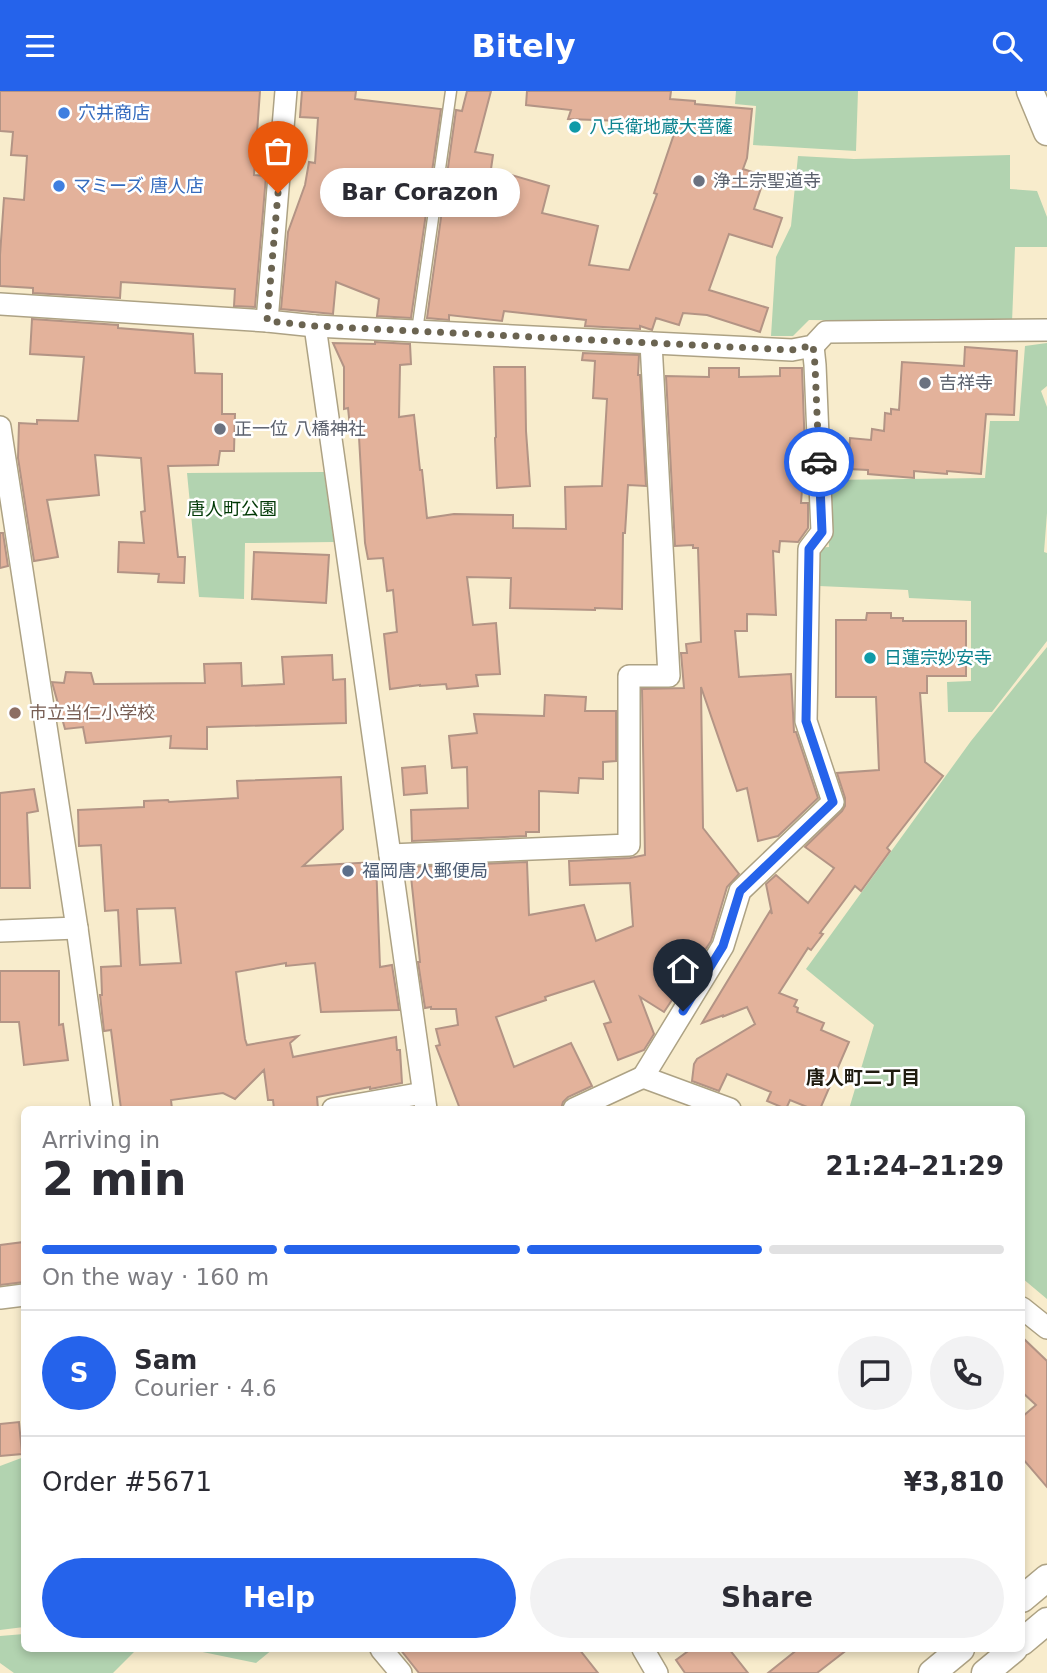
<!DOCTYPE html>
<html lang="en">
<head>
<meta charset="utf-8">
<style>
	:root { --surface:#fff; --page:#f2f2f3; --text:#2b2b33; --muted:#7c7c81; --line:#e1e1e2; --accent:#2563eb }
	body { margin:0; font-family:"DejaVu Sans","Noto Sans JP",sans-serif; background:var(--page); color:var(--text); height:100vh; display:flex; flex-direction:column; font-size:26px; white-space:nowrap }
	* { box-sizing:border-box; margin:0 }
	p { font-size:23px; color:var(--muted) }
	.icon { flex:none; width:38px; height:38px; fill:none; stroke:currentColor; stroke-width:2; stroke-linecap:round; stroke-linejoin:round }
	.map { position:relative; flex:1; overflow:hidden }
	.drawer { position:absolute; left:21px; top:1015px; width:1004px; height:546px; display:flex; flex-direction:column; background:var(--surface); border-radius:10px; box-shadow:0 4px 10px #0003 }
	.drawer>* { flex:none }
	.pin { position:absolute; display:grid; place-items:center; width:60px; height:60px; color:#fff; margin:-72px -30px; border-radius:50% 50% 50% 0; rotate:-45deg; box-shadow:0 0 7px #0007 }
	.pin .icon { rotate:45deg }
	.courier { position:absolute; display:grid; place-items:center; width:70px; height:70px; margin:-35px; border:5px solid #2563eb; border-radius:50%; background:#fff; color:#222; box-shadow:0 2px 9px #0007 }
	.bubble { position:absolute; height:49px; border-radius:24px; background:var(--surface); box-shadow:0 4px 10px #0003; font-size:23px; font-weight:600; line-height:49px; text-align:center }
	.summary em { font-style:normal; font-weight:600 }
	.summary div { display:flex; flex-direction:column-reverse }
	.summary { display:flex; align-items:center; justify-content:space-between; height:119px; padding:0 21px }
	h1 { font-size:46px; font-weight:600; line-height:52px }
	.bar { display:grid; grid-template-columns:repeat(4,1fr); gap:10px 7px; align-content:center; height:84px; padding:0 21px }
	.bar i { height:9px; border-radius:5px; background:var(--line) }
	.bar .on { background:var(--accent) }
	.bar p { grid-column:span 4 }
	.line { display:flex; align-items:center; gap:18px; padding:0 21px; border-top:2px solid var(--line) }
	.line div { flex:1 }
	.round { display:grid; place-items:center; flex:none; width:74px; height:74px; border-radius:37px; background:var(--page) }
	.primary-button { display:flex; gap:14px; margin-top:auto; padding:14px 21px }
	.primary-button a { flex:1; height:80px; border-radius:42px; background:var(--accent); color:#fff; font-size:28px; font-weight:600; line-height:80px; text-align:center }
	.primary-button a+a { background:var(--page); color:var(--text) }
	header { display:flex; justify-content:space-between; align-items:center; height:91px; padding:0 21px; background:var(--accent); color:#fff; font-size:32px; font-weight:600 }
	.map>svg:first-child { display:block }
	.green { fill:#b2d3b0 }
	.building { fill:#e3b29b; stroke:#b39485; stroke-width:2; fill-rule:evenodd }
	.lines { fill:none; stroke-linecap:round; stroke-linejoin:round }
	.service-casing { stroke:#ada284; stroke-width:13 }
	.minor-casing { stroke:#ada284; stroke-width:24 }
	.tertiary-casing { stroke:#ada284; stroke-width:29 }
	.service { stroke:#fff; stroke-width:10 }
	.minor { stroke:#fff; stroke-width:21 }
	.tertiary { stroke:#fff; stroke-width:26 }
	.done { stroke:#6b6451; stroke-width:7; stroke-dasharray:0 12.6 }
	.route { stroke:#2563eb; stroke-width:9 }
	.shop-dot { fill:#3f7fe0; stroke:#fff; stroke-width:2.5 }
	.culture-dot { fill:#0f9aa8; stroke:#fff; stroke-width:2.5 }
	.worship-dot { fill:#6b7280; stroke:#fff; stroke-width:2.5 }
	.education-dot { fill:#8d6e63; stroke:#fff; stroke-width:2.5 }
	.service-dot { fill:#5c6f8a; stroke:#fff; stroke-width:2.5 }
	.labels { text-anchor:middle; stroke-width:5; stroke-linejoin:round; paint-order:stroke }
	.shop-label { font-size:18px; fill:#366cbe; stroke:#fff; text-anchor:start }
	.culture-label { font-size:18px; fill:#0d838f; stroke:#fff; text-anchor:start }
	.worship-label { font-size:18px; fill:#5b616d; stroke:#fff; text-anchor:start }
	.park-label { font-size:18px; fill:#003805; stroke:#fff }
	.education-label { font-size:18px; fill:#785e54; stroke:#fff; text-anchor:start }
	.service-label { font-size:18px; fill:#4e5e75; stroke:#fff; text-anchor:start }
	.neighbourhood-label { font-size:19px; font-weight:bold; fill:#1f1b0f; stroke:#fff }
</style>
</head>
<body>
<header><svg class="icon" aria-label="menu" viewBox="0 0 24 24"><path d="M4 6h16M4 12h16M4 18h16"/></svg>Bitely<svg class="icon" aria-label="search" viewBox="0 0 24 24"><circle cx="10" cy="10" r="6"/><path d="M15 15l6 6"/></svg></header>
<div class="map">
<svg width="1047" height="1582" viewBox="0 0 1047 1582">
	<rect width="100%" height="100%" fill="#f8eccc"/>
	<g class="green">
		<polygon points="736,0 858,0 856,60 753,54 756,15 735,13"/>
		<polygon points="1010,64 1010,98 1037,100 1047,126 1047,156 1015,156 1012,231 809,229 793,245 771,245 776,166 791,135 798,65 854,68"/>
		<polygon points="1047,252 1047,295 1041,300 1047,316 1047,422 1044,461 1047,462 1047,550 992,621 948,621 947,591 971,590 971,510 909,507 908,499 819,495 815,457 829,456 827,389 985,387 990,330 1019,330 1025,255"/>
		<polygon points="324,381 334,451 245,452 244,508 199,506 187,382"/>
		<polygon points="1047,556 1047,1208 1022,1187 1022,1018 849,1018 874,934 806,878 971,650"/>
		<polygon points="24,1366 24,1536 0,1539 0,1375"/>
		<polygon points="24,1543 24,1558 137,1558 113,1582 14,1582 0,1572 0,1545"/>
		<polygon points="188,1558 273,1558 256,1572"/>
	</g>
	<g class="building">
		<polygon points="0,0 260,0 254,84 266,85 255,216 234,215 235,198 121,191 120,207 33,202 33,197 0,195 0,164 4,107 24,109 27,65 11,64 13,41 0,40"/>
		<polygon points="302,0 356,0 355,8 441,18 411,227 377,225 379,208 336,191 333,223 281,218 288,141 305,94 309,71 315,72 318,27 300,26"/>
		<polygon points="467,0 491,0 475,61 493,64 491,78 549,95 542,122 598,135 589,174 629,179 657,103 654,102 675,40 622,34 622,30 568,28 571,19 526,14 527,0 671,0 670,8 695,10 695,13 752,18 747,67 743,78 765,85 754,118 782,127 772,156 729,143 709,199 768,217 760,241 707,224 683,222 679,234 656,227 652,239 640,235 640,238 585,235 586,229 504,220 502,230 449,224 449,229 427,227 456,19 462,20"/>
		<polygon points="32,228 118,234 118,237 193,243 195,282 222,283 222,323 235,323 234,360 220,360 218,374 168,375 178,466 185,466 184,492 158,491 159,483 118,481 119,451 144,452 141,421 145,420 141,367 95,364 99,404 47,409 58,466 34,470 18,367 19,332 37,333 37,329 78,330 84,266 30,263"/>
		<polygon points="375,251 410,253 411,273 400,274 399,326 414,324 420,379 422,379 427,427 454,423 513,424 513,437 566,438 565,396 602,395 607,308 593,307 595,270 582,269 583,262 639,264 638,284 640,284 646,395 628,394 625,442 623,442 622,518 595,517 595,519 510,517 511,487 467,486 473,534 496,532 500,583 476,584 478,595 447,598 446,593 420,595 420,594 390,598 384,543 397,541 393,499 387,500 383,467 368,468 365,452 359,346 351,346 348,317 344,318 344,276 333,252 375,253"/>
		<polygon points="965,256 1017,260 1014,324 986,323 981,383 947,380 947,383 914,380 914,387 868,383 868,379 848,378 850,347 871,349 872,338 884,340 885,322 891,323 891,318 899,319 902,271 964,275"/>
		<polygon points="494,276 525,276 526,340 530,395 497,397 495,347 496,346"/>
		<polygon points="709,277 739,277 739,286 780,285 780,277 802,277 805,360 801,412 808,412 808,437 798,451 780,450 779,461 773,460 776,524 747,523 747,540 735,540 739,586 791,583 794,641 796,641 818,707 778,745 758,750 747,697 737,700 701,596 703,737 739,783 727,796 711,850 664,921 640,906 654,943 644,959 618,969 604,933 611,931 594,890 545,906 546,909 496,926 514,976 571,952 592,995 568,1006 563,1011 561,1018 460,1018 436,955 440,954 436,938 458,934 456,918 431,918 431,916 425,917 418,871 420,871 410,776 527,771 529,824 584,814 596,850 633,835 630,792 570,794 569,770 630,767 645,764 642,598 684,597 681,562 687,562 686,553 701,551 698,457 693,457 693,454 675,455 666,285 709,286"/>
		<polygon points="0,442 3,442 8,475 0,477"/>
		<polygon points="254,461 329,464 326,512 252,508"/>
		<polygon points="867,522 891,522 891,527 903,527 903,530 966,530 966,585 927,585 927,602 920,602 925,671 943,685 887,757 890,760 861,800 855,795 820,842 823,843 811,859 808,857 779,902 797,909 794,915 798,917 797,921 824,932 821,939 849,951 820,1018 812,1018 790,1009 786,1018 767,1010 771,1001 727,983 719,1000 692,990 694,973 697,968 755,933 747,916 722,926 724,924 702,932 770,820 772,823 766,793 776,784 808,812 834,777 805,756 842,720 845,715 845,707 837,682 879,679 876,606 836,606 836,529 866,529"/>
		<polygon points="332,564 333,589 345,588 346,632 207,636 207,658 170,657 171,645 86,652 83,636 65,638 52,591 64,592 66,581 91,582 94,593 205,592 204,573 241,572 242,595 284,593 282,566"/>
		<polygon points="545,604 586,606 585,620 616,620 616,670 603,671 603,688 579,687 578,702 539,700 539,741 526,741 526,745 412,750 411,719 468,717 467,676 452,677 449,645 477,642 474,623 544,625"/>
		<polygon points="425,675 427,702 404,704 402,677"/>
		<path d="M341,686L343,738L303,775L376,771L380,876L392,874L399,919L321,921L315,872L286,875V872L236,881L245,948L247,954L298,945L290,952L293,966L396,946L397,959H400L402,992L370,998V996L317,1006L318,1018H274L273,1009H268L264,979L235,1008L223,1002L171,1009L172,1018H121L111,939L104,940L100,904H102L101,876L121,875L118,819L105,820L101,754L79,755L78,719L144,716V710L168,709L169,711L238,707L237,690ZM175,817L181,872L140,874L137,818Z"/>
		<polygon points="34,698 38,720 27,722 30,797 0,797 0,702"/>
		<polygon points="0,880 59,880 59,934 63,933 68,969 24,974 19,931 0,931"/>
		<polygon points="24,1151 24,1191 0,1194 0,1154"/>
		<polygon points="1022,1246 1047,1270 1047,1396 1022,1367 1022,1326 1036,1314 1022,1301"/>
		<polygon points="19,1331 22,1363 0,1365 0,1333"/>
		<polygon points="400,1558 579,1558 598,1582 419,1582"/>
		<polygon points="691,1558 729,1558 748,1582 685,1582 676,1569"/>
		<polygon points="798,1558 848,1558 817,1582 768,1582"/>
	</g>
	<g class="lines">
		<g class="service-casing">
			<polyline id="service" points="417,240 451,0"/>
		</g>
		<g class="minor-casing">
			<g id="minor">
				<polyline points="0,213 267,230 315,235 792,259 813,255 826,241 1047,239"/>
				<polyline points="267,230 286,0"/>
				<polyline points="315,235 426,1018"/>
				<polyline points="0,336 77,837 102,1018"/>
				<polyline points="390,764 629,754 629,585 669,585 651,252"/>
				<polyline points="0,840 77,837"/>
				<polyline points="643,986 723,855 740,800 833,711 806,630 809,458 822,441 815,274 813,255"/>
				<polyline points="333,1018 423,1002"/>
				<polyline points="574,1018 643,986 730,1018"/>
				<polyline points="0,1207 24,1204"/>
				<polyline points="1022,1217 1047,1237"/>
				<polyline points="381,1558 401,1582"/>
				<polyline points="643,1558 657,1582"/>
			</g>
		</g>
		<g class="tertiary-casing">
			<g id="tertiary">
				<polyline points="1030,0 1047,41"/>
				<polyline points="1022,1508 1047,1487"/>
				<polyline points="1022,1551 1047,1530"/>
				<polyline points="932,1582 961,1558"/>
				<polyline points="985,1582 1014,1558"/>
			</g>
		</g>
		<use href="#service" class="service"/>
		<use href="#minor" class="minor"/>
		<use href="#tertiary" class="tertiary"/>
	</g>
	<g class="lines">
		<polyline class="done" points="278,102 267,230 315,235 792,259 813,254 815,274 819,371"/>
		<polyline class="route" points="683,920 723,855 740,800 833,711 806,630 809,458 822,441 819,371"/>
	</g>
	<g class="shop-dot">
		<circle cx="64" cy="22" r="7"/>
		<circle cx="59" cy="95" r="7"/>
	</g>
	<g class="culture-dot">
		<circle cx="575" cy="36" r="7"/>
		<circle cx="870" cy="567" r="7"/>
	</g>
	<g class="worship-dot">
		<circle cx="699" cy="90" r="7"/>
		<circle cx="925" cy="292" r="7"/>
		<circle cx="220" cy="338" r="7"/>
	</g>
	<circle class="education-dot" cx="15" cy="622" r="7"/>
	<circle class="service-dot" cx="348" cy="780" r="7"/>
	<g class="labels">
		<g class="shop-label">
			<text x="78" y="28">穴井商店</text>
			<text x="73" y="101">マミーズ 唐人店</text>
		</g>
		<g class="culture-label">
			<text x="589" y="42">八兵衛地蔵大菩薩</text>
			<text x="884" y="573">日蓮宗妙安寺</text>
		</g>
		<g class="worship-label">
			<text x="713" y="96">浄土宗聖道寺</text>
			<text x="939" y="298">吉祥寺</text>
			<text x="234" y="344">正一位 八橋神社</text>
		</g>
		<g class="park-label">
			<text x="232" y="424">唐人町公園</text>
		</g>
		<g class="education-label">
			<text x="29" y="628">市立当仁小学校</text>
		</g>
		<g class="service-label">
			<text x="362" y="786">福岡唐人郵便局</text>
		</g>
		<g class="neighbourhood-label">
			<text x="863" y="993">唐人町二丁目</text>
		</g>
	</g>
</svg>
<div class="pin" style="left:278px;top:102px;background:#ea580c"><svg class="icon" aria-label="bag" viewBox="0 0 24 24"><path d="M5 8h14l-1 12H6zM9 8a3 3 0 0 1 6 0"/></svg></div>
<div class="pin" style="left:683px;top:920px;background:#1f2937"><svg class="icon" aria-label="home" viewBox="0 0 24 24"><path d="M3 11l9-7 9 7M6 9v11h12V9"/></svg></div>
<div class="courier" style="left:819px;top:371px"><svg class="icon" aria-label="car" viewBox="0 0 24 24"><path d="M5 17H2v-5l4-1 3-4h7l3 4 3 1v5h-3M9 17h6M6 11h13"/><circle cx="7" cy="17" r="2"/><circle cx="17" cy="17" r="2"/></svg></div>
<div class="bubble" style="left:320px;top:77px;width:200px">Bar Corazon</div>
<section class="drawer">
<div class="summary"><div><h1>2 min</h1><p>Arriving in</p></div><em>21:24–21:29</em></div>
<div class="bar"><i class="on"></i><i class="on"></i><i class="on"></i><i></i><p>On the way · 160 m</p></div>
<div class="line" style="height:126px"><b class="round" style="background:var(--accent);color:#fff">S</b><div><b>Sam</b><p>Courier · 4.6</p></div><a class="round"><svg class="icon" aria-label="chat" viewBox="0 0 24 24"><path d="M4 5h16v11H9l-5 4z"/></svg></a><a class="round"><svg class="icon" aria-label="phone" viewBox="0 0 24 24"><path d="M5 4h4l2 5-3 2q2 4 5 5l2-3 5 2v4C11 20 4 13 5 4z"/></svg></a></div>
<div class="line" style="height:91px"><div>Order #5671</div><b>¥3,810</b></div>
<div class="primary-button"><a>Help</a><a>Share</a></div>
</section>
</div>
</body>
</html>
